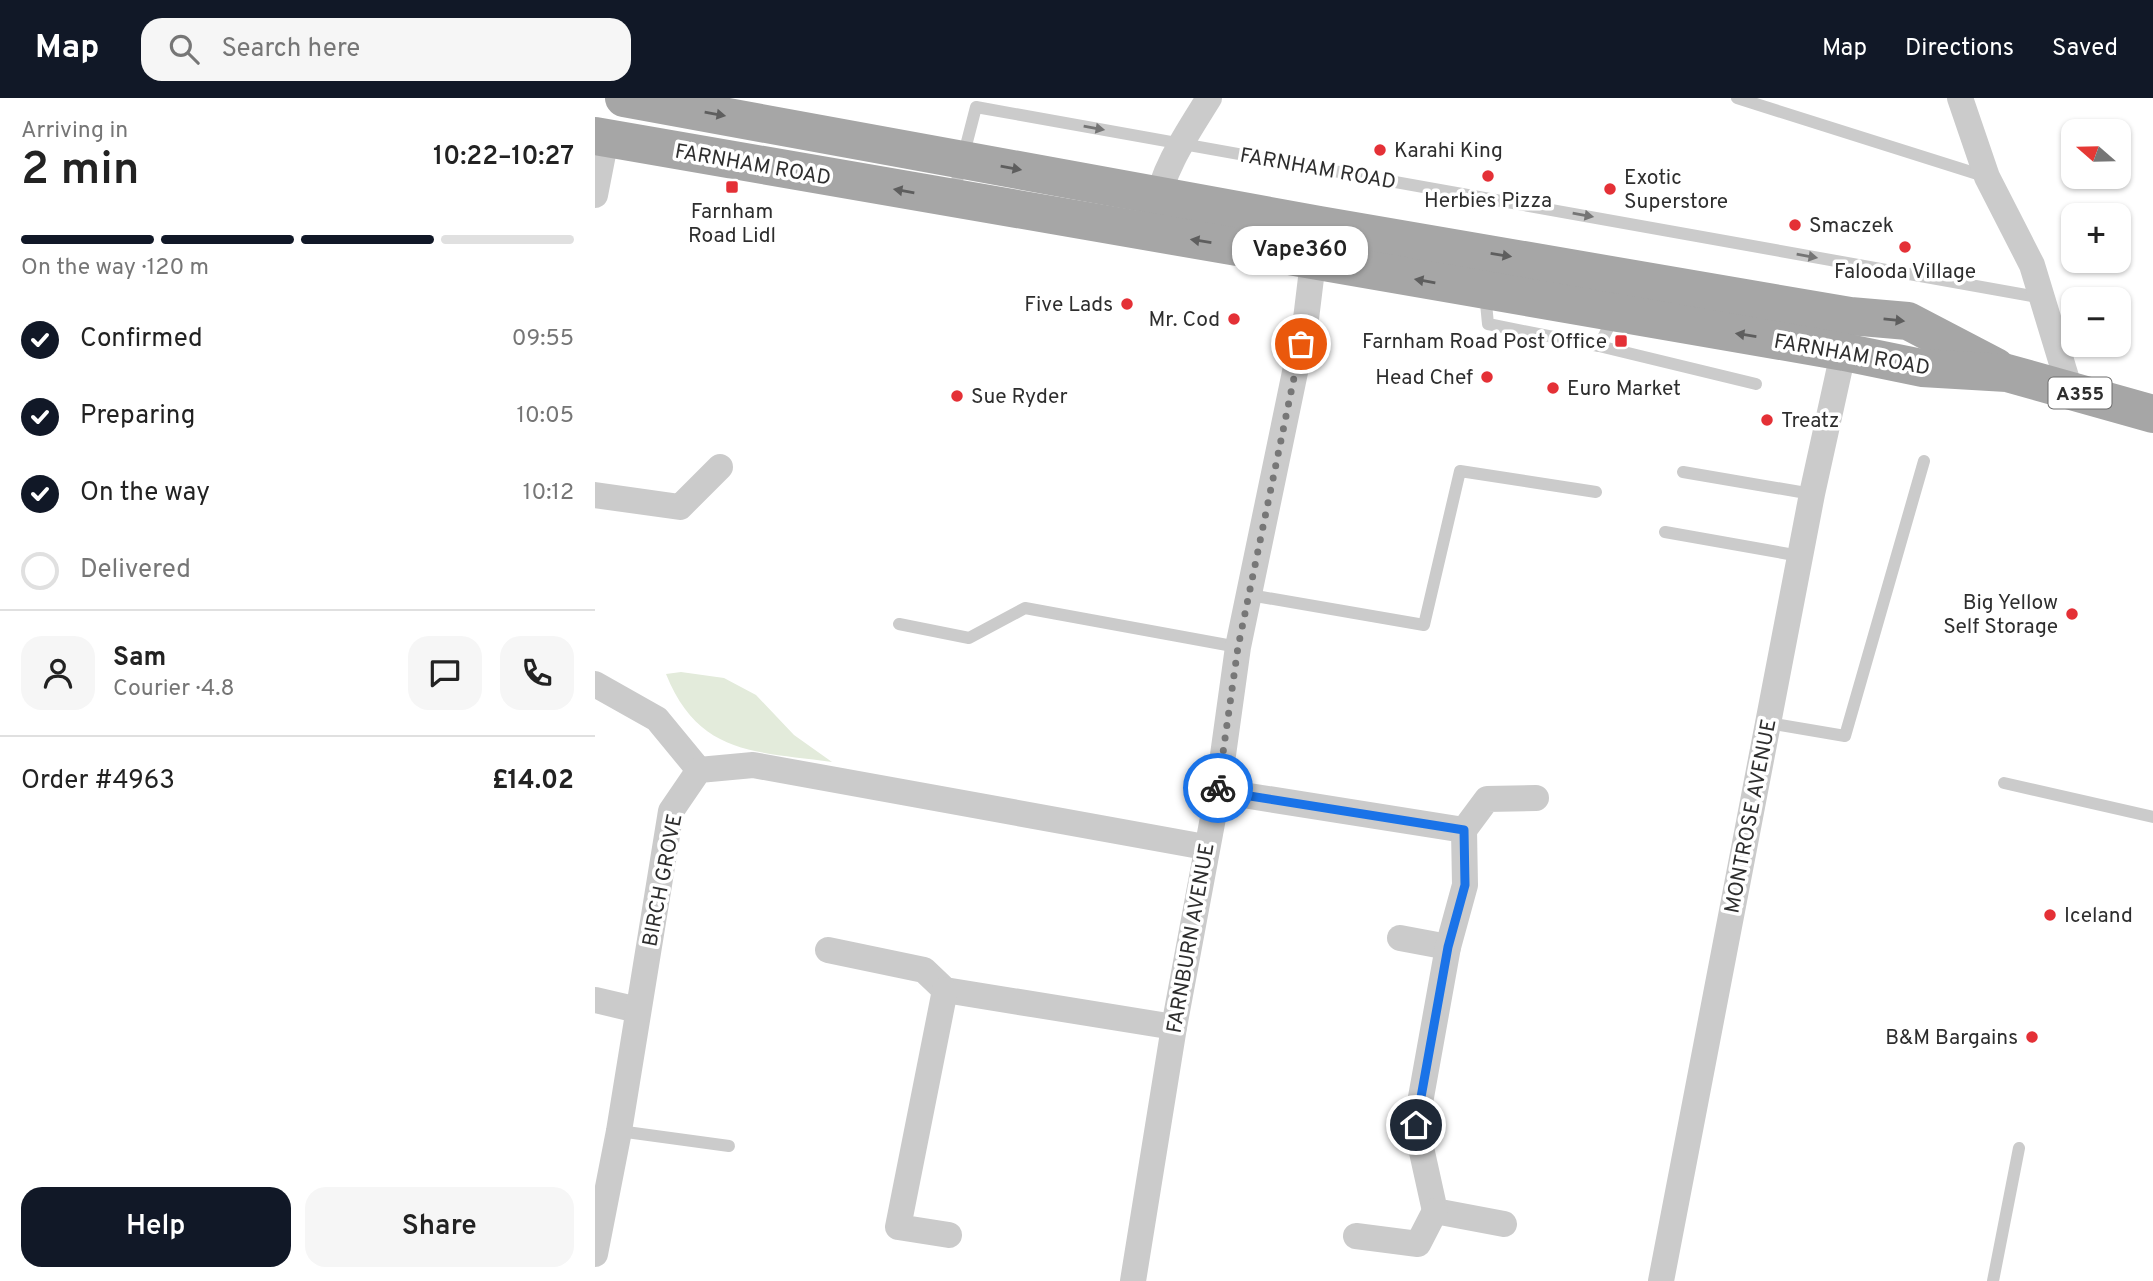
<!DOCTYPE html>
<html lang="en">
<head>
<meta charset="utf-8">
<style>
	:root { --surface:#fff; --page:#f6f6f6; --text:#222; --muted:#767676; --line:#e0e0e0; --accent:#111827 }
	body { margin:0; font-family:Overpass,sans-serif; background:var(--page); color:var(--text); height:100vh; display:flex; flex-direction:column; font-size:26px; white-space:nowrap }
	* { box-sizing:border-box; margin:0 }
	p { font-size:23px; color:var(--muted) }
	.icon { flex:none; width:38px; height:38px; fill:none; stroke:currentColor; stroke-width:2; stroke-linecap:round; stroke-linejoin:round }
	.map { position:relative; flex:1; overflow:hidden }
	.drawer { display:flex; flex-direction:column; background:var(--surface); width:595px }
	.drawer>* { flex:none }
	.needle { width:46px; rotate:290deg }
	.buttons { position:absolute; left:1466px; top:21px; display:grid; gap:14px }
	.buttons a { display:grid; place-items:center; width:70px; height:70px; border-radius:14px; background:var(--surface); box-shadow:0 2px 5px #0004; font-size:35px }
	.pin { position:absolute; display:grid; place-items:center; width:60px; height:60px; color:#fff; margin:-30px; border:4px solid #fff; border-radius:50%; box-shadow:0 2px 7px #0007 }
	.courier { position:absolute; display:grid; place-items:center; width:70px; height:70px; margin:-35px; border:5px solid #1a73e8; border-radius:50%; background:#fff; color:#222; box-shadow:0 2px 9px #0007 }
	.bubble { position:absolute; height:49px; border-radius:21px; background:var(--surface); box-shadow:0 2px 5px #0004; font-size:23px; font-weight:600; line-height:49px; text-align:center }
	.overview em { font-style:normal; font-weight:600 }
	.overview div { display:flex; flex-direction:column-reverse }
	.overview { display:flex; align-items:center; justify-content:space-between; height:119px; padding:0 21px }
	h1 { font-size:46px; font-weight:600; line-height:52px }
	.bar { display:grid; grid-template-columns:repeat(4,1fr); gap:10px 7px; align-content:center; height:84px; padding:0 21px }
	.bar i { height:9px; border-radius:5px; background:var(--line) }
	.bar .on { background:var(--accent) }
	.bar p { grid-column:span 4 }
	.line { display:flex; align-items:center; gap:18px; padding:0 21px; border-top:2px solid var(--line) }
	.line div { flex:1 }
	.round { display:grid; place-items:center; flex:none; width:74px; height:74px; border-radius:21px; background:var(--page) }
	ol { padding:0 21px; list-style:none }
	li { display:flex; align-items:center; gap:21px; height:77px }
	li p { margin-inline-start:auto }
	li .icon { padding:7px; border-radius:50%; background:var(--accent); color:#fff; stroke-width:4 }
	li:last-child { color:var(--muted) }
	li i { width:38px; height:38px; border:4px solid var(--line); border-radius:50% }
	.primary-button { display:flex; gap:14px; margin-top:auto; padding:14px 21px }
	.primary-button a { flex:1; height:80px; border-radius:21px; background:var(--accent); color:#fff; font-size:28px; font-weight:600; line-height:80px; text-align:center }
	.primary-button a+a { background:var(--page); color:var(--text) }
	header { display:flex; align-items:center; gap:42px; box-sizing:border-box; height:98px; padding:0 35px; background:var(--accent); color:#fff }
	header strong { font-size:33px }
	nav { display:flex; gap:38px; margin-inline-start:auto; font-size:24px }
	.search { width:490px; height:63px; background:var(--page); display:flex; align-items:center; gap:18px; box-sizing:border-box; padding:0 24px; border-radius:21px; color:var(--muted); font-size:26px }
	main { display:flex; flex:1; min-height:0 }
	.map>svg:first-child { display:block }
	.green { fill:#e3ebdb }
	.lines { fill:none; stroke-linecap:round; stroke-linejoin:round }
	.lane { stroke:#cbcbcb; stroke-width:12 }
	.street { stroke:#cbcbcb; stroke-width:26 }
	.primary { stroke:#a6a6a6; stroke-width:38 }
	.oneway { fill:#5e5e5e }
	.oneway2 { fill:#757575 }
	.done { stroke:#777; stroke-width:7; stroke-dasharray:0 12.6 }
	.route { stroke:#1a73e8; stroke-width:9 }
	.poi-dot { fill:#e43036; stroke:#fff; stroke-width:2.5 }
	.labels { text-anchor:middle; stroke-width:7; stroke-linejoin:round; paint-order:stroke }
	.shield { fill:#fff; stroke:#6d6d6d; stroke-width:2 }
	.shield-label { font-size:19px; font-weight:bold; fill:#2e2e2e }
	.poi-label { font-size:21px; fill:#2e2e2e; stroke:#fff; text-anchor:start }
	.street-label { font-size:21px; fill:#2e2e2e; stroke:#fff }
</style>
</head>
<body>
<header>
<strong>Map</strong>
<div class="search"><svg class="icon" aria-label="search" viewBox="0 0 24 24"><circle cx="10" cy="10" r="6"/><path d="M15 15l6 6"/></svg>Search here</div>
<nav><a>Map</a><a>Directions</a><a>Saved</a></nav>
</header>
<main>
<section class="drawer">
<div class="overview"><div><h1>2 min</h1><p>Arriving in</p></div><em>10:22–10:27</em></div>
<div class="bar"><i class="on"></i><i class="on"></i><i class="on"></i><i></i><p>On the way · 120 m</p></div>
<ol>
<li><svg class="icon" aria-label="check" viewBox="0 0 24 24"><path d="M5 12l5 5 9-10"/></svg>Confirmed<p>09:55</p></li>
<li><svg class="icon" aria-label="check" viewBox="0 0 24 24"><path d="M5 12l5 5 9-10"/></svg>Preparing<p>10:05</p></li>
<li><svg class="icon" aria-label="check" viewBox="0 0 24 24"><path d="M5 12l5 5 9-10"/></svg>On the way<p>10:12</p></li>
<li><i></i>Delivered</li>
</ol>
<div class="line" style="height:126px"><a class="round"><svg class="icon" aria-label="person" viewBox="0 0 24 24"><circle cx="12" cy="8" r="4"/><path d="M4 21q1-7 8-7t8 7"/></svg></a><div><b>Sam</b><p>Courier · 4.8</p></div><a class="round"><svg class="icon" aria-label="chat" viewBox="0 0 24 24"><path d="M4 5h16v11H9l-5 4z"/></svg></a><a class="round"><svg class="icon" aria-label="phone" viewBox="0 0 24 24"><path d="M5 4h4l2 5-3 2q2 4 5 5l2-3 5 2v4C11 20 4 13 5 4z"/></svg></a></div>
<div class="line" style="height:91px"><div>Order #4963</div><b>£14.02</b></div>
<div class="primary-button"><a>Help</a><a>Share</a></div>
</section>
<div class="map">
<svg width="1558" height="1183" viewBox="0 0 1558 1183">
	<rect width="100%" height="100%" fill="#fff"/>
	<path class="green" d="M86,574L129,580L161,597L199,637L237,664C161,653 104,658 71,576Z"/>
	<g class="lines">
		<g class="lane">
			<polyline points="1142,0 1392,79"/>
			<polyline points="358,98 381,9 1448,200"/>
			<polyline points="890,195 893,226 1004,248 1019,218"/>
			<polyline points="1004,248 1161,286"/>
			<polyline points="1088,374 1217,396"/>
			<polyline points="1070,434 1205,458"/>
			<polyline points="655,497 829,527 865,373 1001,394"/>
			<polyline points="304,526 374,540 430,510 643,549"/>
			<polyline points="1173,625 1250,638 1329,363"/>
			<polyline points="1409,685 1558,719"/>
			<polyline points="24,1033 134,1048"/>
			<polyline points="1398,1183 1424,1050"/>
		</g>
		<g class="street">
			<polyline points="1365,0 1392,79 1437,167 1475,292"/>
			<polyline points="0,97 8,56"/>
			<path d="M561,111C567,71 593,34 614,0"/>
			<polyline points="0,397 85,409 125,369"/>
			<polyline points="0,586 62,621 104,672"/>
			<polyline points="623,693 869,732"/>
			<polyline points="805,840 853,849"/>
			<polyline points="233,852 329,872 350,892 579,929"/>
			<polyline points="350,892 303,1129 354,1137"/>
			<polyline points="0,902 43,912"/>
			<polyline points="909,1126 840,1113 821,1027 853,849 870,787 869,732 892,701 941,700"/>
			<polyline points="761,1138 823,1146 840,1113"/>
			<polyline points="0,1156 24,1033 76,713 104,672 158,667 610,749"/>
			<polyline points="538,1183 579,929 623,693 643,549 711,221 720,147"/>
			<polyline points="1066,1183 1217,396 1252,237"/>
		</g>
		<g class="primary">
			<polyline points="29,0 724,127 1255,218 1313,223 1401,269"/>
			<polyline points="0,38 1249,254 1327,270 1412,275 1558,316"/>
		</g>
	</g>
	<defs><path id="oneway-solid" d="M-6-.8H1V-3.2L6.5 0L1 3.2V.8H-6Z" transform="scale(1.75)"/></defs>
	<g class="oneway">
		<use href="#oneway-solid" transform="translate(120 16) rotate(10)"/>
		<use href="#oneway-solid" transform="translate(416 70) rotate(10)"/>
		<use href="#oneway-solid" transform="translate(309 93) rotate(-170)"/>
		<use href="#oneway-solid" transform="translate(606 143) rotate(-171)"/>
		<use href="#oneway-solid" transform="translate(906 157) rotate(9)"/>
		<use href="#oneway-solid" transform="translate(830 183) rotate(-170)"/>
		<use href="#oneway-solid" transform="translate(1299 222) rotate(6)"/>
		<use href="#oneway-solid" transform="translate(1151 237) rotate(-171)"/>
	</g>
	<g class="oneway2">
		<use href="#oneway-solid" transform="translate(499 30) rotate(10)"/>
		<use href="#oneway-solid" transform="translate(988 117) rotate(10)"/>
		<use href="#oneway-solid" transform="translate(1212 158) rotate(10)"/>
	</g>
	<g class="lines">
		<polyline class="done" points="623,690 643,549 706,246"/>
		<polyline class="route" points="623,690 623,693 869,732 870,787 853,849 821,1027"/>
	</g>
	<g class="poi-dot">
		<circle cx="785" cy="52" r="7"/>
		<circle cx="893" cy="78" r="7"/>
		<rect x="130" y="82" width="14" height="14" rx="3.5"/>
		<circle cx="1015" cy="91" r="7"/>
		<circle cx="1200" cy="127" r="7"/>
		<circle cx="1310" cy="149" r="7"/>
		<circle cx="532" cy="206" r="7"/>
		<circle cx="639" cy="221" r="7"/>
		<rect x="1019" y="236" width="14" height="14" rx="3.5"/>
		<circle cx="892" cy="279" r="7"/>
		<circle cx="958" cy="290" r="7"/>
		<circle cx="362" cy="298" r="7"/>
		<circle cx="1172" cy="322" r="7"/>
		<circle cx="1477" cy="516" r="7"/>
		<circle cx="1455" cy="817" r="7"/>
		<circle cx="1437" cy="939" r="7"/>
	</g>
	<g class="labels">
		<rect class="shield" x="1453.5" y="279.5" width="63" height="31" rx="5"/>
		<g class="shield-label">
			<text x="1485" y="302">A355</text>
		</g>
		<g class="poi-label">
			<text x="799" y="59">Karahi King</text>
			<text x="1029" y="86">Exotic<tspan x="1029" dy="24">Superstore</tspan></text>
			<text x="893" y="109" text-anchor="middle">Herbies Pizza</text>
			<text x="137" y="120" text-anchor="middle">Farnham<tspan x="137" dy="24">Road Lidl</tspan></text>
			<text x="1214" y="134">Smaczek</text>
			<text x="1310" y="180" text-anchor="middle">Falooda Village</text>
			<text x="518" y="213" text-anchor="end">Five Lads</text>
			<text x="625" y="228" text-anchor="end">Mr. Cod</text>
			<text x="1012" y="250" text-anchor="end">Farnham Road Post Office</text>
			<text x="878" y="286" text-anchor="end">Head Chef</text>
			<text x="972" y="297">Euro Market</text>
			<text x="376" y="305">Sue Ryder</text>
			<text x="1186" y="329">Treatz</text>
			<text x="1463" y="511" text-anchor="end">Big Yellow<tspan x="1463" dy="24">Self Storage</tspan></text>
			<text x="1469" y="824">Iceland</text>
			<text x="1423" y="946" text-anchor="end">B&amp;M Bargains</text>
		</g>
		<g class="street-label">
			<text transform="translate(158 66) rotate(10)" y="7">FARNHAM ROAD</text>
			<text transform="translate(723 70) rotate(10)" y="7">FARNHAM ROAD</text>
			<text transform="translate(1257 256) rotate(10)" y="7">FARNHAM ROAD</text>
			<text transform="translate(1155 718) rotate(-79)" y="7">MONTROSE AVENUE</text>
			<text transform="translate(67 782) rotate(-79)" y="7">BIRCH GROVE</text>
			<text transform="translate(595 840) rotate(-80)" y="7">FARNBURN AVENUE</text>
		</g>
	</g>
</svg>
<div class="buttons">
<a><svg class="needle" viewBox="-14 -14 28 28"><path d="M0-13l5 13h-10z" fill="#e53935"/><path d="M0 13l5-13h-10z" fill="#767676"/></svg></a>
<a>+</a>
<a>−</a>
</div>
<div class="pin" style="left:706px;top:246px;background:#ea580c"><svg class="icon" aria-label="bag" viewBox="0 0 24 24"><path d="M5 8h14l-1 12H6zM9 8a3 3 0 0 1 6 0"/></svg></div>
<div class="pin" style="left:821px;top:1027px;background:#1f2937"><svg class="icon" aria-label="home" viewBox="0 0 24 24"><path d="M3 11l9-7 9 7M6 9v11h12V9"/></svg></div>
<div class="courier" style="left:623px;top:690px"><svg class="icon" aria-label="bike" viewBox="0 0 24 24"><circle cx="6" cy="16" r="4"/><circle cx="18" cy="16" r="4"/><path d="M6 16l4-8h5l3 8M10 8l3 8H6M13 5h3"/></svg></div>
<div class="bubble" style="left:637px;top:128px;width:136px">Vape360</div>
</div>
</main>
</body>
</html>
